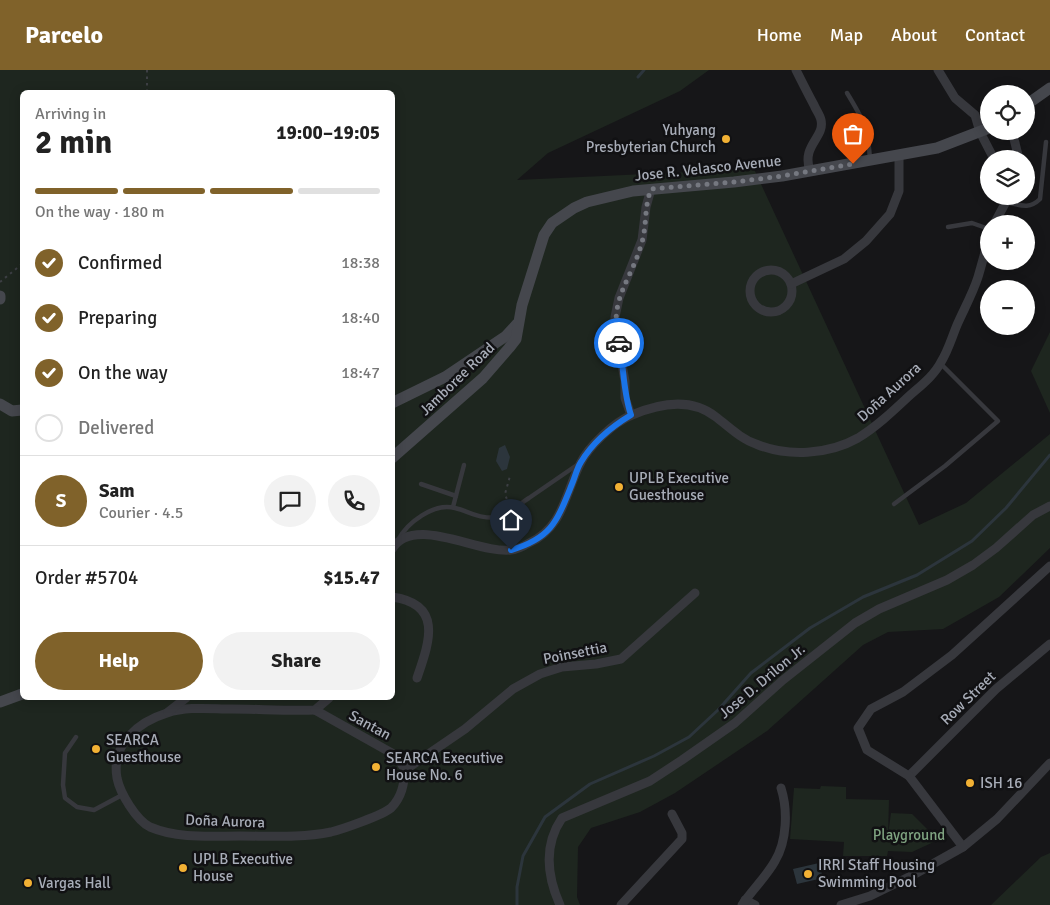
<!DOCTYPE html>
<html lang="en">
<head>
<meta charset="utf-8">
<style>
	:root { --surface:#fff; --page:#f2f2f2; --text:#222; --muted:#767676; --line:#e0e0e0; --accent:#80622a }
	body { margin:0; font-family:Signika,sans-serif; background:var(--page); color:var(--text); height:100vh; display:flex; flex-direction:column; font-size:19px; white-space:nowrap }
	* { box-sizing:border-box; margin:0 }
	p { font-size:16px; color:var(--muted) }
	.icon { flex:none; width:28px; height:28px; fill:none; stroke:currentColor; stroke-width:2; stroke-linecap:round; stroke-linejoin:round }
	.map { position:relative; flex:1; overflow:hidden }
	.drawer { position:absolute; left:20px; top:20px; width:375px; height:610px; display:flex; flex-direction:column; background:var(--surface); border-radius:8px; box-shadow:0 2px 12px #0003 }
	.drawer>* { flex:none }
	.controls { position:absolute; left:980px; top:15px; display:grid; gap:10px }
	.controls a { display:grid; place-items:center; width:55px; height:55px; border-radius:50%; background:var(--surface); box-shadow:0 2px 12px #0003; font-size:25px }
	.pin { position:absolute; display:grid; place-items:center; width:42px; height:42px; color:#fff; margin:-51px -21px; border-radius:50% 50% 50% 0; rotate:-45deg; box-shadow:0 0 5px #0007 }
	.pin .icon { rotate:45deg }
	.courier { position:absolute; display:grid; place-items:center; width:50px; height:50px; margin:-25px; border:4px solid #1a73e8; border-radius:50%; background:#fff; color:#222; box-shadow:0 1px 6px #0007 }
	.summary em { font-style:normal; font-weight:700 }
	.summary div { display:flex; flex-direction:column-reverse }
	.summary { display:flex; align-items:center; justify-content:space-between; height:85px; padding:0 15px }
	h1 { font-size:32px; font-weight:700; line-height:38px }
	.bar { display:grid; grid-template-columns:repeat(4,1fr); gap:8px 5px; align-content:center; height:60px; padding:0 15px }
	.bar i { height:6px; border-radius:4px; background:var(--line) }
	.bar .current { background:var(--accent) }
	.bar p { grid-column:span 4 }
	.line { display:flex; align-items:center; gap:12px; padding:0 15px; border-top:1px solid var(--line) }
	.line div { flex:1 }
	.round { display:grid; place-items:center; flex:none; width:52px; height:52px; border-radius:26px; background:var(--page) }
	ol { padding:0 15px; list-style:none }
	li { display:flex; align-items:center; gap:15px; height:55px }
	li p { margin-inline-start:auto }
	li .icon { padding:5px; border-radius:50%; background:var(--accent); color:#fff; stroke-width:4 }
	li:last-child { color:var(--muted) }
	li i { width:28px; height:28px; border:2px solid var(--line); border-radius:50% }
	.button { display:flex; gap:10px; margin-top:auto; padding:10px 15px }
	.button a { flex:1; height:58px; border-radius:30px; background:var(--accent); color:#fff; font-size:20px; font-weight:700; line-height:58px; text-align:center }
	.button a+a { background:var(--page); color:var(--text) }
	header { display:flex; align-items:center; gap:30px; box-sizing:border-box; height:70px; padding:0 25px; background:var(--accent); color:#fff }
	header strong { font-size:24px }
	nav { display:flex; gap:28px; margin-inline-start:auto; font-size:18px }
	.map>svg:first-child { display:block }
	.green { fill:#1e261f; fill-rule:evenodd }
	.water { fill:#2c353c }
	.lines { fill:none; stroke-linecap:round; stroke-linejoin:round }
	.stream { stroke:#2c353c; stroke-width:3 }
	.path { stroke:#3d3f44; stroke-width:2; stroke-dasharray:2.5 4; stroke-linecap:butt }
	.lane { stroke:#37383d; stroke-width:4.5 }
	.street { stroke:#37383d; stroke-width:9 }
	.secondary { stroke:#45474d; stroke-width:11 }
	.done { stroke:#757880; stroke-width:5; stroke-dasharray:0 9 }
	.route { stroke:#1a73e8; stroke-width:6 }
	.poi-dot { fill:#f2b134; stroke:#111113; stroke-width:2 }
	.labels { text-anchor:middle; stroke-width:5; stroke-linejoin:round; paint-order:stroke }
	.poi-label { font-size:15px; fill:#a8adb8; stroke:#111113; text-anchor:start }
	.street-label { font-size:15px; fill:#a8adb8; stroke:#111113 }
	.park-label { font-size:15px; fill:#7fa381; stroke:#111113 }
</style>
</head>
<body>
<header>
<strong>Parcelo</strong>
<nav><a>Home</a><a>Map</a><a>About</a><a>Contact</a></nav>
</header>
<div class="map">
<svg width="1050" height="835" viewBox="0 0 1050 835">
	<rect width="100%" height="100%" fill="#161618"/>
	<g class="green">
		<path d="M0,0H709L680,21L548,83L517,110L754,99L919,455L966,433L1050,364V478L999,527L943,559L888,562L863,575L767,661L675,723L640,742L591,758L578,777L577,827L580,835H0ZM22,22H392V628H22Z"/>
		<polygon points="1050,262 1050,343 1031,301"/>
		<polygon points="821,716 846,717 846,729 889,730 888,765 891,743 912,744 938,770 912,782 888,781 887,786 843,786 844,772 790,769 794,718 820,719"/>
		<polygon points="1050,783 1050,835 991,835 1041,787"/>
	</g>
	<g class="water">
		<polygon points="505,375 510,387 507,399 502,401 496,391 499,378"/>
		<polygon points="819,793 823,808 797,814 793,799"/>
	</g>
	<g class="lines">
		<g class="stream">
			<polyline points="638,7 644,0"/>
			<polyline points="517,835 517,817 523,786 545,747 590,714 654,686 689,667 718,640 751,603 810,558 863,527 917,505 972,471 1006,438 1050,385"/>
		</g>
		<g class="path">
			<polyline points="147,0 147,22"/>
			<polyline points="0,212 22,194"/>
			<polyline points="509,435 505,424 510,406"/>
		</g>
		<g class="lane">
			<path d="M847,23C863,49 868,58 870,89"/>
			<polyline points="1012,24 1023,24"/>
			<path d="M1006,132C1020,135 1029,140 1040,129L1046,72"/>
			<polyline points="948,157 972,153 989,159"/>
			<polyline points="421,414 456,426"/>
			<polyline points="894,434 945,396 998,351 941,294"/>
			<polyline points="453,437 464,395"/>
			<path d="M398,470C407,453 434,432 455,438C471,442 483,451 500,446C511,443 519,434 529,428C545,417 561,406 577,395"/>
			<polyline points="76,667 65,683 63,715 65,728 77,737 94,740 124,724"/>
		</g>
		<g class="street">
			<path d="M796,0C802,12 808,24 814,35C816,40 820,45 821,50C825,68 801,75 810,101"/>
			<polyline points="938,0 955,28 975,45 980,62 994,89"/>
			<polyline points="1012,61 1019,89"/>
			<polyline points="994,154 1009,126"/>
			<circle cx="771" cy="221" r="21"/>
			<polyline points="791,214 844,189 866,171 890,144 899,121 899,85"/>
			<polyline points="631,345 625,328 625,311 615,256 615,247 619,228 642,170 646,137 651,119"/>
			<path d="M392,479C414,444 478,484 511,480C517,480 524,476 529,473C563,458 565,424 580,394C588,377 614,352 632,345C660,333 691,327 716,347C729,357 741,369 756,374C787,387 828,385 858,368C876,357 892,342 908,327C919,317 934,306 941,292C948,281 952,267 957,255C964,239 973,223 978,207C982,194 985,181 989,168"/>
			<path d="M392,527C444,534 429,573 417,608"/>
			<path d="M329,628L315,640C287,641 259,639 232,639C211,639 188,636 167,643C138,652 111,674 117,708C120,723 136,750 150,757C178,769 211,766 240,766C270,766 302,768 331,762C343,759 383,745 391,738C402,727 404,714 405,700"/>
			<polyline points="315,640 397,686 405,700"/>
			<polyline points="168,642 186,628"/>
			<polyline points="405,700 465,659 513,619 540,604 562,597 596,594 621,589 695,523"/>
			<polyline points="909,706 996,619 1050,574"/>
			<polyline points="963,777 909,706 867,680 858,658 871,639 903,622 952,585 1050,496"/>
			<polyline points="745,830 755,835"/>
			<path d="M560,835C547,806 543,776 562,748L650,711L682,690L735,653L783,610L855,553L879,539L947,510L973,495L996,478L1033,445L1050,436"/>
			<polyline points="621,835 682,769 682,763 672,744"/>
			<path d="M742,835C752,820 766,807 775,791C787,771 788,740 781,718"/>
			<polyline points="841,835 870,826 913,805 963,777 997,749 1050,693"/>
		</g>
		<g class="secondary">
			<polyline points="1026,35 1050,18"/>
			<polyline points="0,226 0,229"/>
			<polyline points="392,333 445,307 506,266 517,254"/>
			<polyline points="0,334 12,341 22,340"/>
			<polyline points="392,388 483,308 509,278 516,269 522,235 544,165 552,153 574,138 587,132 633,121 734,112 782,106 937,78 989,58"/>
			<polyline points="0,632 22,624"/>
		</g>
	</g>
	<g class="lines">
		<path class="done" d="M619,273C608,229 631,212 642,172C647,154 644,138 651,119L734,112L782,106L853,94"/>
		<path class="route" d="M511,480C552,468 557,451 572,414C575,407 577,398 581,392C593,372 611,357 631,345C623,322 624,297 619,273"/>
	</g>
	<g class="poi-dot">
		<circle cx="726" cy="69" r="5"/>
		<circle cx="619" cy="417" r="5"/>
		<circle cx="96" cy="679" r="5"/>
		<circle cx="376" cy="697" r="5"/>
		<circle cx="970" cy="713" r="5"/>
		<circle cx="183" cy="798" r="5"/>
		<circle cx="808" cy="804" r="5"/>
		<circle cx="28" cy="813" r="5"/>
	</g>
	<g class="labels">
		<g class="poi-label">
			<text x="716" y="65" text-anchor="end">Yuhyang<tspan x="716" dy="17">Presbyterian Church</tspan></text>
			<text x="629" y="413">UPLB Executive<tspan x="629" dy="17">Guesthouse</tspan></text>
			<text x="106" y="675">SEARCA<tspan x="106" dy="17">Guesthouse</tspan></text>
			<text x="386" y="693">SEARCA Executive<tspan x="386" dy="17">House No. 6</tspan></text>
			<text x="980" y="718">ISH 16</text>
			<text x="193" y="794">UPLB Executive<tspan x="193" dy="17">House</tspan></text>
			<text x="818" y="800">IRRI Staff Housing<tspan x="818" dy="17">Swimming Pool</tspan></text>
			<text x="38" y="818">Vargas Hall</text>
		</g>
		<g class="street-label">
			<text transform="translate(708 98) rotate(-6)" y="5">Jose R. Velasco Avenue</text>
			<text transform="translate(457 309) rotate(-44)" y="5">Jamboree Road</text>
			<text transform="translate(889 322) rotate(-42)" y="5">Doña Aurora</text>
			<text transform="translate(575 583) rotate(-11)" y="5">Poinsettia</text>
			<text transform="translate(762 611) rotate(-40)" y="5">Jose D. Drilon Jr.</text>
			<text transform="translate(968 628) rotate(-44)" y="5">Row Street</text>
			<text transform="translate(370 655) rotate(29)" y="5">Santan</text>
			<text transform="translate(225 751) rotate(2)" y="5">Doña Aurora</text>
		</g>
		<g class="park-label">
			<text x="909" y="770">Playground</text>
		</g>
	</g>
</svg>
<div class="controls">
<a><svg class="icon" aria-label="locate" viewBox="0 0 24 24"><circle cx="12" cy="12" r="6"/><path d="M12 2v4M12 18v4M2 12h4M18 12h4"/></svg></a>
<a><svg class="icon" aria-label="layers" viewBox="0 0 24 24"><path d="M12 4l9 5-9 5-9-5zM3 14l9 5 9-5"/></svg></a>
<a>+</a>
<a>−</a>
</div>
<div class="pin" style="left:853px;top:94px;background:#ea580c"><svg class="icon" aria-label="bag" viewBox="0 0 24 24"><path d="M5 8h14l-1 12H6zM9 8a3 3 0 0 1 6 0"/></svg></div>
<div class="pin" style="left:511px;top:480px;background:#1f2937"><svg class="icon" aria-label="home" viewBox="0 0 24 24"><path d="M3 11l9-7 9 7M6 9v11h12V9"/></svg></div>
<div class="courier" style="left:619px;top:273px"><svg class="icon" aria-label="car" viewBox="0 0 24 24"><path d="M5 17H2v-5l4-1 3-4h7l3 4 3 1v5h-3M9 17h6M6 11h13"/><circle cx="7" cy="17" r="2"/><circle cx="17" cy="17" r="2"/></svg></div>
<section class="drawer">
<div class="summary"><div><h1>2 min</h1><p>Arriving in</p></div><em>19:00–19:05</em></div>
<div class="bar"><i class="current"></i><i class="current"></i><i class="current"></i><i></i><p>On the way · 180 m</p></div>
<ol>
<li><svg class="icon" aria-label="check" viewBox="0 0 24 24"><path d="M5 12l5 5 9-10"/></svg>Confirmed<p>18:38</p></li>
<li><svg class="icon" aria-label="check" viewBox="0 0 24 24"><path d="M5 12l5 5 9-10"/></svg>Preparing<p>18:40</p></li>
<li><svg class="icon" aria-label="check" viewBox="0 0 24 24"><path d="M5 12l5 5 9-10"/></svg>On the way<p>18:47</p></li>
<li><i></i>Delivered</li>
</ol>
<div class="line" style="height:90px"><b class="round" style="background:var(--accent);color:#fff">S</b><div><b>Sam</b><p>Courier · 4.5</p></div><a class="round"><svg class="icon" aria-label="chat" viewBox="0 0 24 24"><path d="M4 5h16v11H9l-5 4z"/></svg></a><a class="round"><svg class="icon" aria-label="phone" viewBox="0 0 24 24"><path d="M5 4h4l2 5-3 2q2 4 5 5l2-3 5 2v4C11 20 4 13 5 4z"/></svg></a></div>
<div class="line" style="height:65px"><div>Order #5704</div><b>$15.47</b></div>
<div class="button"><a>Help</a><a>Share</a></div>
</section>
</div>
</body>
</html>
